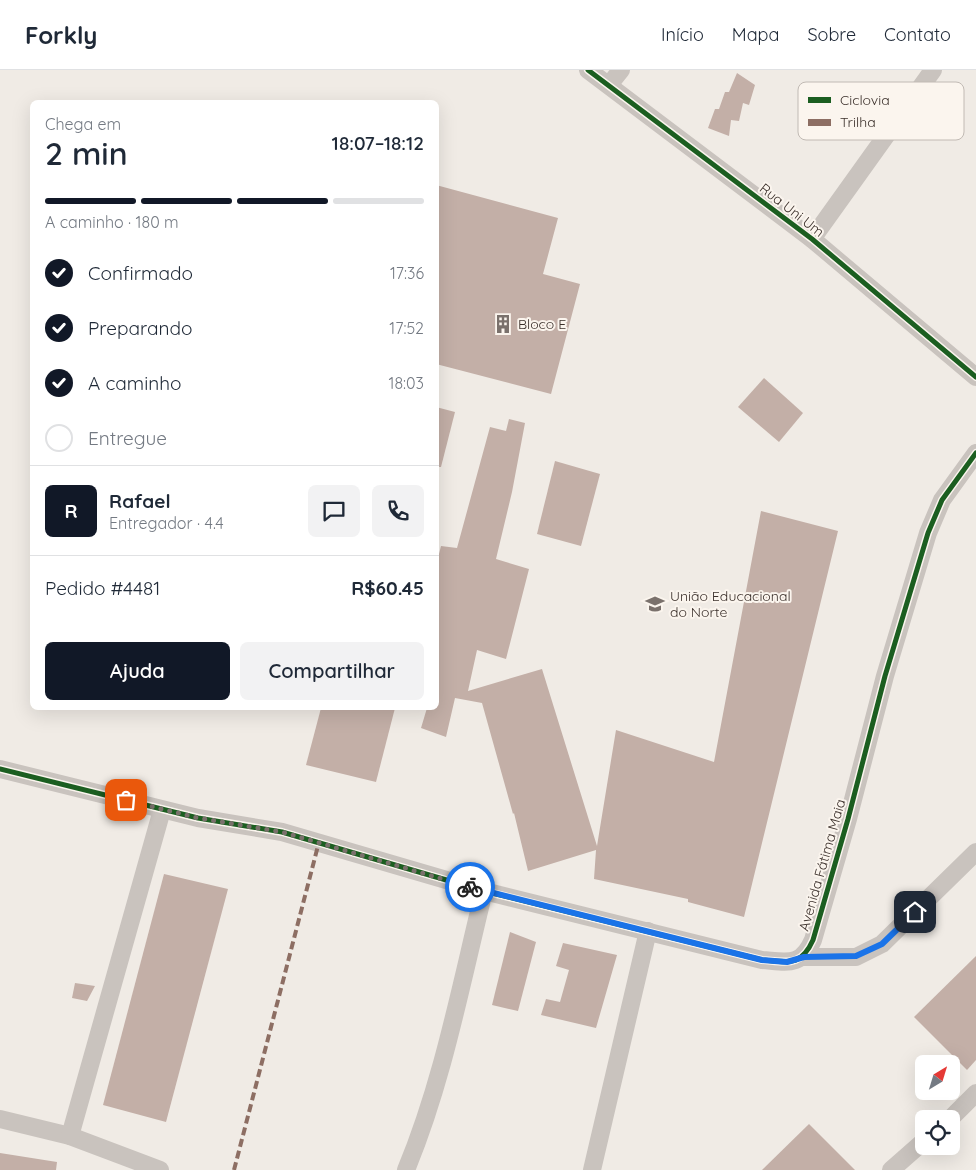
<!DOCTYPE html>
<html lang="pt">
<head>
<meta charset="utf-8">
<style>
	:root { --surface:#fff; --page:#f2f2f3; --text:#1f2937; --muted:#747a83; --line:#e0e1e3; --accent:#111827 }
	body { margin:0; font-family:Quicksand,sans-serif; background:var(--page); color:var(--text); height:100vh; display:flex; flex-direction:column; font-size:19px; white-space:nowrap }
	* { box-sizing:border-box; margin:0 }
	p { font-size:16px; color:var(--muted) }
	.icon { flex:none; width:28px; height:28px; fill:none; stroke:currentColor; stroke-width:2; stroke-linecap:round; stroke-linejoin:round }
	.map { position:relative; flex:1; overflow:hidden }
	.sheet { position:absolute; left:30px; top:30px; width:409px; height:610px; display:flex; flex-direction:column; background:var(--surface); border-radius:8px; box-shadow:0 5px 20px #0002 }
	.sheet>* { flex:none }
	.needle { width:32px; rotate:38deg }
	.buttons { position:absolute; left:915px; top:985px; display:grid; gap:10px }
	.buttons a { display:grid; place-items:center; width:45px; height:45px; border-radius:8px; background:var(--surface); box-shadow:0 5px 20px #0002; font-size:25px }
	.pin { position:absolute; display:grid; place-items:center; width:42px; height:42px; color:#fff; margin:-21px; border-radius:10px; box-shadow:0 2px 8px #0006 }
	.courier { position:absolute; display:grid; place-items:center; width:50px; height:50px; margin:-25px; border:4px solid #1a73e8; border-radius:50%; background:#fff; color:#222; box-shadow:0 1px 6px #0007 }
	.overview em { font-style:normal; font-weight:600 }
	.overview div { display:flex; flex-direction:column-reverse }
	.overview { display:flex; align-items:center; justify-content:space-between; height:85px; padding:0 15px }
	h1 { font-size:32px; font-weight:600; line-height:38px }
	.bar { display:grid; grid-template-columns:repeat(4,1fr); gap:8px 5px; align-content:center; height:60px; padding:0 15px }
	.bar i { height:6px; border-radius:4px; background:var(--line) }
	.bar .active { background:var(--accent) }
	.bar p { grid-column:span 4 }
	.line { display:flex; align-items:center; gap:12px; padding:0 15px; border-top:1px solid var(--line) }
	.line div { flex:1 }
	.round { display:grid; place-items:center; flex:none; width:52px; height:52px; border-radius:8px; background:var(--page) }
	ol { padding:0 15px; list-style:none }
	li { display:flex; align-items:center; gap:15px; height:55px }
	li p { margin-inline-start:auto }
	li .icon { padding:5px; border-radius:50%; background:var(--accent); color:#fff; stroke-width:4 }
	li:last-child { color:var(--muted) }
	li i { width:28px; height:28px; border:2px solid var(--line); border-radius:50% }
	.button { display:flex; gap:10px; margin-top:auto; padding:10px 15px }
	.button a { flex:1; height:58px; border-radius:8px; background:var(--accent); color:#fff; font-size:20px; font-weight:600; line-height:58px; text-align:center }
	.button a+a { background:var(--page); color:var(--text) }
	header { display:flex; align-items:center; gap:30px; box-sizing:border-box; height:70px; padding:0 25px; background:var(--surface); border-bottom:1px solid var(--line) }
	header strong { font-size:24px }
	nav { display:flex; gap:28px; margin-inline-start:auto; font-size:18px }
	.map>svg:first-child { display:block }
	.building { fill:#c3afa7 }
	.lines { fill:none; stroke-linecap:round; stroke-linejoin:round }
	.minor { stroke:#c9c3be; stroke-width:18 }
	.quiet { stroke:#8d6e63; stroke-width:4; stroke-dasharray:8 4; stroke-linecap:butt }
	.cycleway-casing { stroke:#fbf5ee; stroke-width:8 }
	.cycleway { stroke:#1b5e20; stroke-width:5 }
	.done { stroke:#7a716c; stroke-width:5; stroke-dasharray:0 9 }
	.route { stroke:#1a73e8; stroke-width:6 }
	.labels { text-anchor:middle; stroke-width:4; stroke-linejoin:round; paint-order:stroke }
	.street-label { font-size:14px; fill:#3b302b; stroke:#fbf5ee }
	.poi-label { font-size:14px; fill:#3b302b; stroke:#fbf5ee; text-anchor:start }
	.key { fill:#fbf5ee; stroke:#c1bab4; stroke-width:1 }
	.key-label { font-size:14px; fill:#3b302b }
</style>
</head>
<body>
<header>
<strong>Forkly</strong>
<nav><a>Início</a><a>Mapa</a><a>Sobre</a><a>Contato</a></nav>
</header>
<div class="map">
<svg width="976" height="1100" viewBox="0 0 976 1100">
	<rect width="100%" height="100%" fill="#f0ebe5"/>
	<g class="building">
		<polygon points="737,3 755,15 749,35 743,33 739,51 731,50 729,66 708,58 715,39 719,39 725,22 729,22"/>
		<polygon points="436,115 558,148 543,204 580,214 551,324 436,294"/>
		<polygon points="764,308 803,343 779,372 738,337"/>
		<polygon points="436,337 455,342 441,397 436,397"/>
		<polygon points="509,349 525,353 512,422 496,489 529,499 506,589 477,580 468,621 542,599 597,776 616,660 714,692 761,441 838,461 744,847 688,832 688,829 594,809 596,780 528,801 514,743 513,744 482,633 455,628 446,667 421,658 427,638 436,638 436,496 441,476 457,478 490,357 506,361"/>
		<polygon points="555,391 600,404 581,476 537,464"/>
		<polygon points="321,638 395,638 376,712 306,695"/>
		<polygon points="164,804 228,819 166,1052 103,1035"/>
		<polygon points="510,862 536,872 518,941 492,935"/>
		<polygon points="563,873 617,885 596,958 541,945 546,929 560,932 569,900 556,896"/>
		<polygon points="976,886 976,990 967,1000 914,947"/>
		<polygon points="75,913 95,916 87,931 72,928"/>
		<polygon points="809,1054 855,1100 762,1100"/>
		<polygon points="0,1083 57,1092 56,1100 0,1100"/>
	</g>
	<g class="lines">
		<g class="minor">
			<polyline points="588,0 812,169 976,307"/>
			<polyline points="609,15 621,0"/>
			<polyline points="812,169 933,0"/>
			<path d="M0,699L198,748L282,762L484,821L762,890C788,892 801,897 813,870L848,749L885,606L928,463L942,430L976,383"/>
			<polyline points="804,887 856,887 882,874 976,782"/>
			<polyline points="0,1049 70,1066 160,1100"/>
			<polyline points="950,1049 976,1023"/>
			<polyline points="70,1066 162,740"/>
			<path d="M406,1100C443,1011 461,914 484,821"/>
			<polyline points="592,1100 648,861"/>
			<polyline points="891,1100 924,1071"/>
		</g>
		<polyline class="quiet" points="234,1100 319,772"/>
		<g class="cycleway-casing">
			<g id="cycleway">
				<polyline points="588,0 812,169 976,307"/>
				<path d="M0,699L198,748L282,762L484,821L762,890C788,892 801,897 813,870L848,749L885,606L928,463L942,430L976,383"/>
			</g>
		</g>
		<use href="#cycleway" class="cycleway"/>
	</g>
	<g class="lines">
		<polyline class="done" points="126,730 198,748 282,762 470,817"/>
		<polyline class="route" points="470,817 762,890 787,892 804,887 856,886 882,874 915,842"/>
	</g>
	<defs>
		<g id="building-bare" transform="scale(1.5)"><path d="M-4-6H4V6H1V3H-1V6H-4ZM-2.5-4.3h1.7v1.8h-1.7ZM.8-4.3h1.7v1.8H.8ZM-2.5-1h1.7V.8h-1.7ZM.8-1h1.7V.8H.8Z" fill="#7a716c" stroke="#fbf5ee" stroke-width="2.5" paint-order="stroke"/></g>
		<g id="university-bare" transform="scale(1.5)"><path d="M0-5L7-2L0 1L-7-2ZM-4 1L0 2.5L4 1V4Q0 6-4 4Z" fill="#7a716c" stroke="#fbf5ee" stroke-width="2.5" paint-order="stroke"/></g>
	</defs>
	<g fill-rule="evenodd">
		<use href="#building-bare" x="503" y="254"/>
		<use href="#university-bare" x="655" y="534"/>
	</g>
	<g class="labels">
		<g class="street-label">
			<text transform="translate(792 140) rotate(38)" y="5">Rua Uni Um</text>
			<text transform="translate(822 795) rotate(-74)" y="5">Avenida Fátima Maia</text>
		</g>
		<g class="poi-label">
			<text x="518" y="259">Bloco E</text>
			<text x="670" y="531">União Educacional<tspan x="670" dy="16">do Norte</tspan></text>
		</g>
	</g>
	<rect x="798" y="12" width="166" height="58" rx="8" class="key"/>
	<rect x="808" y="27" width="23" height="6" fill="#1b5e20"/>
	<rect x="808" y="49" width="23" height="7" fill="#8d6e63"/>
	<g class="key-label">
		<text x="840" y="35">Ciclovia</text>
		<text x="840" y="57">Trilha</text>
	</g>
</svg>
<div class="buttons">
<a><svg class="needle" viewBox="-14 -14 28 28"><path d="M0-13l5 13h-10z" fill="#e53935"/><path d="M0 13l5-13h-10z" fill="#747a83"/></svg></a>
<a><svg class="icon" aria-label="locate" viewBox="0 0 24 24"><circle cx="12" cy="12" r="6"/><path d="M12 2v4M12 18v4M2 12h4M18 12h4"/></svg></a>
</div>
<div class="pin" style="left:126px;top:730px;background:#ea580c"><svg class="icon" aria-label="bag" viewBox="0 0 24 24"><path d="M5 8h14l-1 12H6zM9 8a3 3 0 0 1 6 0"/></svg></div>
<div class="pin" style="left:915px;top:842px;background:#1f2937"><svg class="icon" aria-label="home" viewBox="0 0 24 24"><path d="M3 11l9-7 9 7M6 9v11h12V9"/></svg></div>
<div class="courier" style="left:470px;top:817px"><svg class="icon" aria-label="bike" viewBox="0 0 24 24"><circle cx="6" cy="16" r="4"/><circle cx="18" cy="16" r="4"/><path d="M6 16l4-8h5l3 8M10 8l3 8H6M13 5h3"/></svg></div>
<section class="sheet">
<div class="overview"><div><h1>2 min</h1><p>Chega em</p></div><em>18:07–18:12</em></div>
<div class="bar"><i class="active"></i><i class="active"></i><i class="active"></i><i></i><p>A caminho · 180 m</p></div>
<ol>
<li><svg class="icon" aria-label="check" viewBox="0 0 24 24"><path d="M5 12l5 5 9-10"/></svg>Confirmado<p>17:36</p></li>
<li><svg class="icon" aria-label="check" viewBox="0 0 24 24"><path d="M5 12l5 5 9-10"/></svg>Preparando<p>17:52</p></li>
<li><svg class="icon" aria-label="check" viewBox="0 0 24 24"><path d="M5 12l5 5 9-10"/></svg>A caminho<p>18:03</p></li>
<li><i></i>Entregue</li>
</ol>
<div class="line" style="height:90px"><b class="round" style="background:var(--accent);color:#fff">R</b><div><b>Rafael</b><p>Entregador · 4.4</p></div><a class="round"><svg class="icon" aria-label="chat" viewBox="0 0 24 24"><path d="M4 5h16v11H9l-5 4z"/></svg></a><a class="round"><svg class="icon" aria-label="phone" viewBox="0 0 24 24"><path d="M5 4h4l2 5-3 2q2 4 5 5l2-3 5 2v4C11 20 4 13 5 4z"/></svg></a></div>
<div class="line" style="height:65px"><div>Pedido #4481</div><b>R$60.45</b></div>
<div class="button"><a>Ajuda</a><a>Compartilhar</a></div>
</section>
</div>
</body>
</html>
